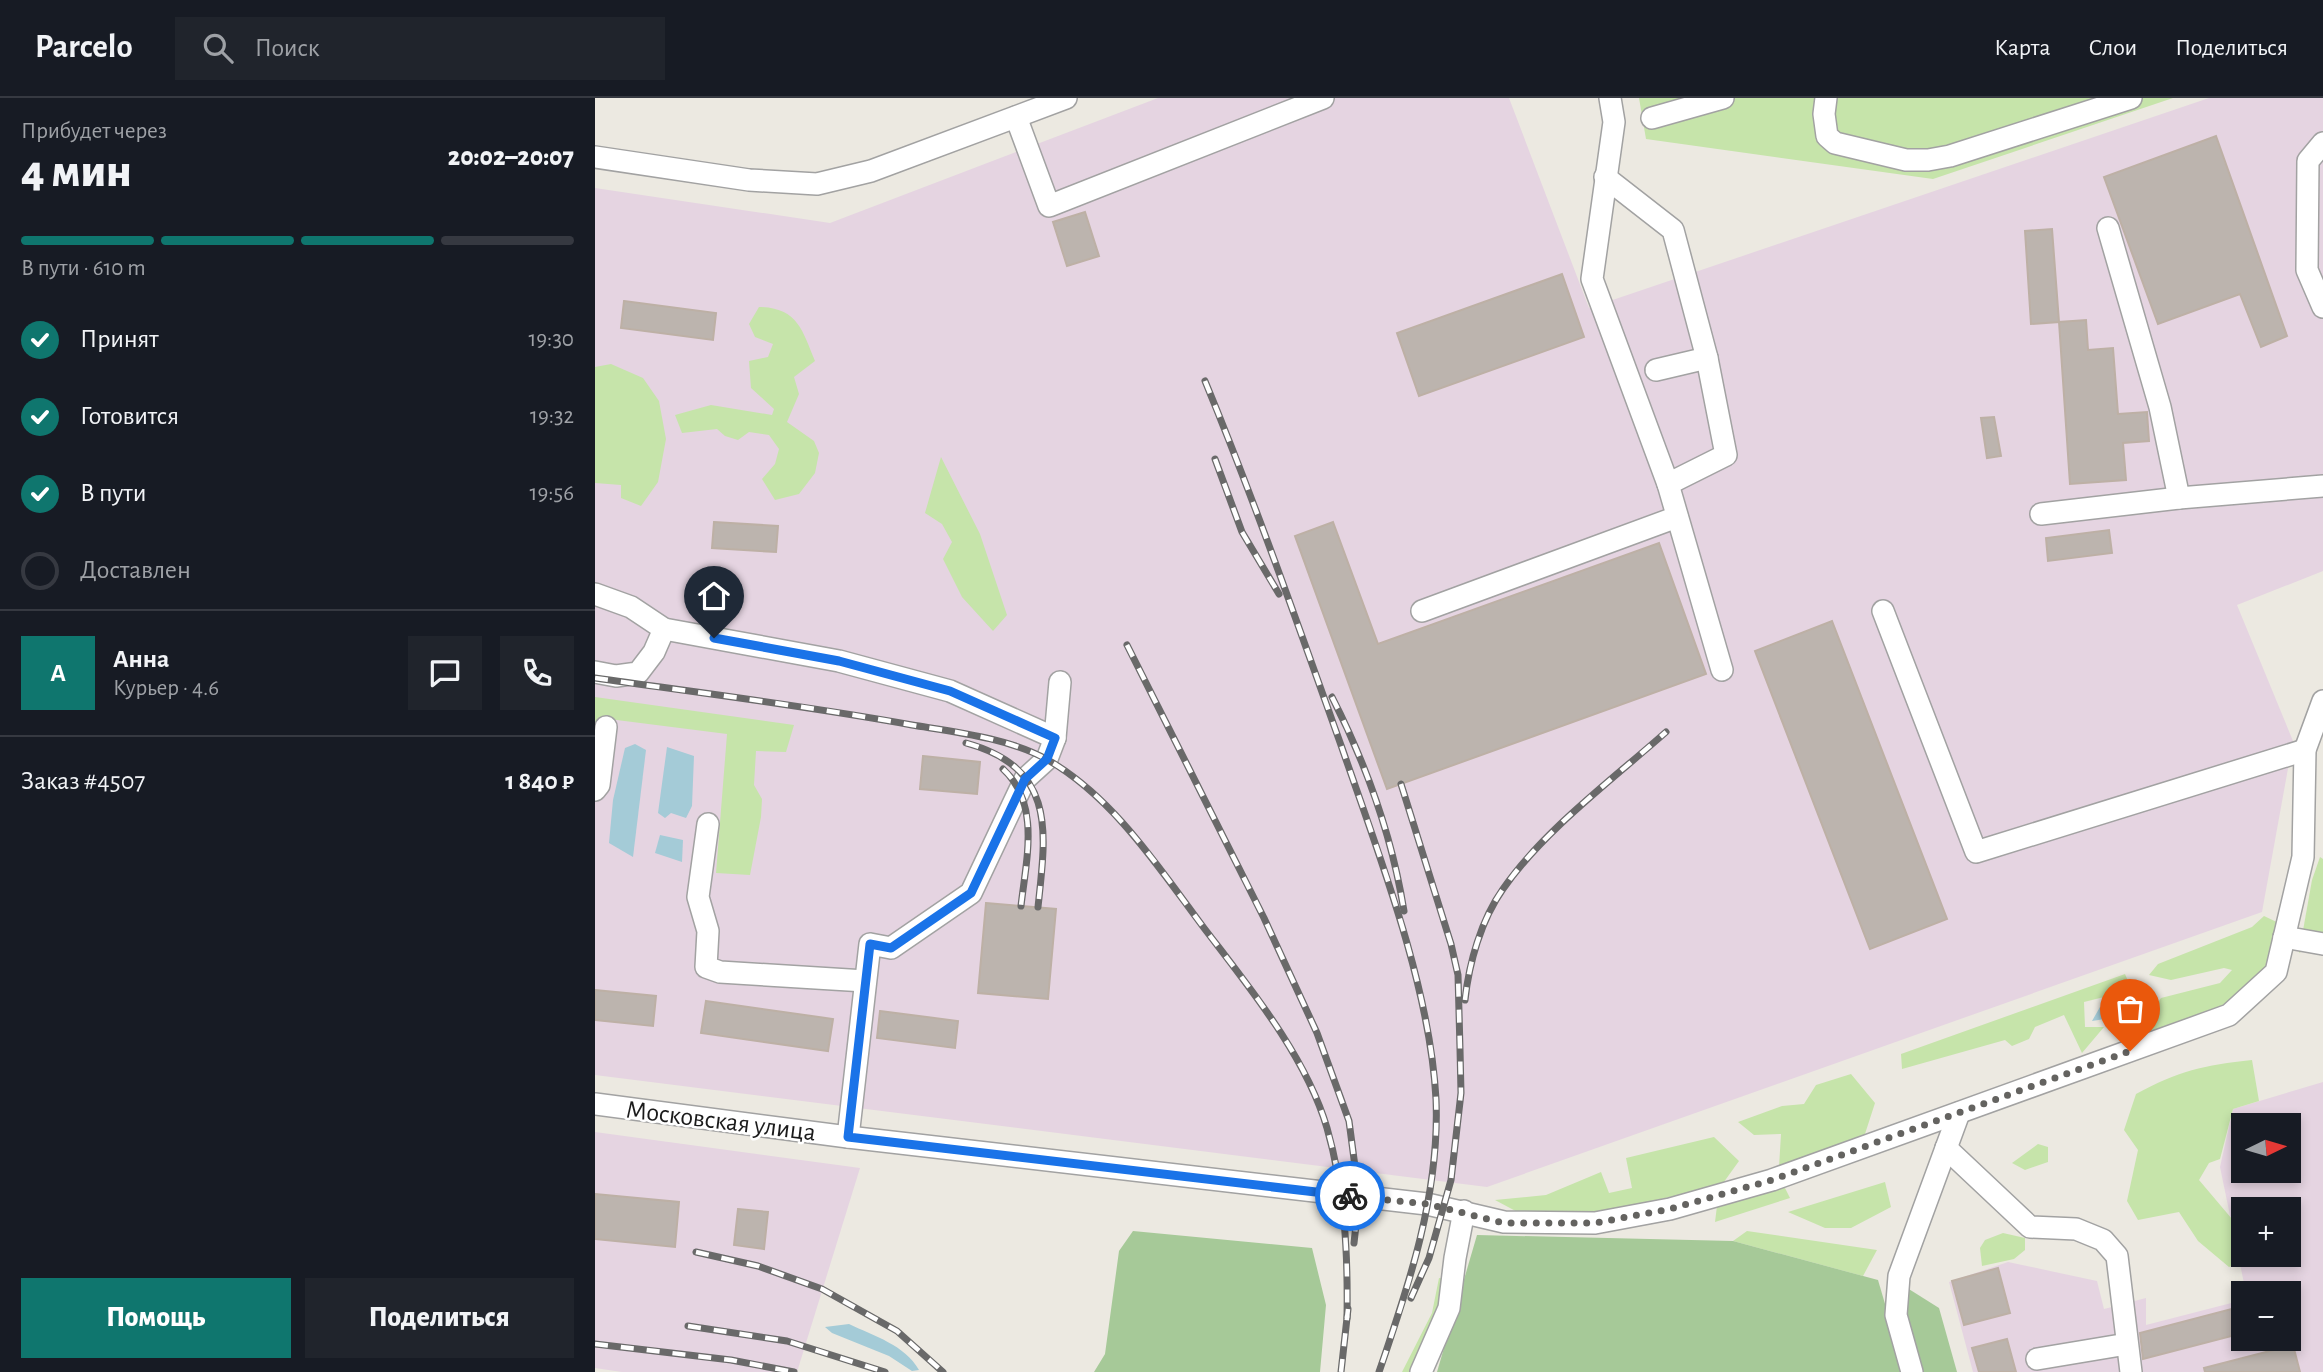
<!DOCTYPE html>
<html lang="ru">
<head>
<meta charset="utf-8">
<style>
	:root { --surface:#171b24; --page:#20242c; --text:#f1f3f6; --muted:#9ea1a6; --line:#363941; --accent:#0f766e }
	body { margin:0; font-family:"Alegreya Sans",sans-serif; background:var(--page); color:var(--text); height:100vh; display:flex; flex-direction:column; font-size:26px; white-space:nowrap }
	* { box-sizing:border-box; margin:0 }
	p { font-size:23px; color:var(--muted) }
	.icon { flex:none; width:38px; height:38px; fill:none; stroke:currentColor; stroke-width:2; stroke-linecap:round; stroke-linejoin:round }
	.map { position:relative; flex:1; overflow:hidden }
	.details { display:flex; flex-direction:column; background:var(--surface); width:595px }
	.details>* { flex:none }
	.needle { width:46px; rotate:85deg }
	.tools { position:absolute; left:1636px; top:1015px; display:grid; gap:14px }
	.tools a { display:grid; place-items:center; width:70px; height:70px; border-radius:0px; background:var(--surface); box-shadow:0 4px 10px #0003; font-size:35px }
	.pin { position:absolute; display:grid; place-items:center; width:60px; height:60px; color:#fff; margin:-72px -30px; border-radius:50% 50% 50% 0; rotate:-45deg; box-shadow:0 0 7px #0007 }
	.pin .icon { rotate:45deg }
	.courier { position:absolute; display:grid; place-items:center; width:70px; height:70px; margin:-35px; border:5px solid #1a73e8; border-radius:50%; background:#fff; color:#222; box-shadow:0 2px 9px #0007 }
	.summary em { font-style:normal; font-weight:800 }
	.summary div { display:flex; flex-direction:column-reverse }
	.summary { display:flex; align-items:center; justify-content:space-between; height:119px; padding:0 21px }
	h1 { font-size:46px; font-weight:800; line-height:52px }
	.bar { display:grid; grid-template-columns:repeat(4,1fr); gap:10px 7px; align-content:center; height:84px; padding:0 21px }
	.bar i { height:9px; border-radius:5px; background:var(--line) }
	.bar .selected { background:var(--accent) }
	.bar p { grid-column:span 4 }
	.line { display:flex; align-items:center; gap:18px; padding:0 21px; border-top:2px solid var(--line) }
	.line div { flex:1 }
	.round { display:grid; place-items:center; flex:none; width:74px; height:74px; border-radius:0px; background:var(--page) }
	ol { padding:0 21px; list-style:none }
	li { display:flex; align-items:center; gap:21px; height:77px }
	li p { margin-inline-start:auto }
	li .icon { padding:7px; border-radius:50%; background:var(--accent); color:#fff; stroke-width:4 }
	li:last-child { color:var(--muted) }
	li i { width:38px; height:38px; border:4px solid var(--line); border-radius:50% }
	.action { display:flex; gap:14px; margin-top:auto; padding:14px 21px }
	.action a { flex:1; height:80px; border-radius:0px; background:var(--accent); color:#fff; font-size:28px; font-weight:800; line-height:80px; text-align:center }
	.action a+a { background:var(--page); color:var(--text) }
	header { display:flex; align-items:center; gap:42px; box-sizing:border-box; height:98px; padding:0 35px; background:var(--surface); border-bottom:2px solid var(--line) }
	header strong { font-size:33px }
	nav { display:flex; gap:38px; margin-inline-start:auto; font-size:24px }
	.search { width:490px; height:63px; background:var(--page); display:flex; align-items:center; gap:18px; box-sizing:border-box; padding:0 24px; border-radius:0px; color:var(--muted); font-size:26px }
	main { display:flex; flex:1; min-height:0 }
	.map>svg:first-child { display:block }
	.industrial { fill:#e5d4e1; fill-rule:evenodd }
	.grass { fill:#c6e4aa }
	.forest { fill:#a6c998 }
	.water { fill:#a4cbd7 }
	.building { fill:#bcb4ae; stroke:#bdb0a5; stroke-width:2 }
	.lines { fill:none; stroke-linecap:round; stroke-linejoin:round }
	.minor-casing { stroke:#a2a2a2; stroke-width:24 }
	.minor { stroke:#fff; stroke-width:21 }
	.rail-casing { stroke:#696969; stroke-width:7 }
	.rail { stroke:#fff; stroke-width:4.5; stroke-dasharray:13; stroke-linecap:butt }
	.done { stroke:#646360; stroke-width:7; stroke-dasharray:0 12.6 }
	.route { stroke:#1a73e8; stroke-width:9 }
	.labels { text-anchor:middle; stroke-width:5; stroke-linejoin:round; paint-order:stroke }
	.street-label { font-size:26px; fill:#1b1b1b; stroke:#fff }
</style>
</head>
<body>
<header>
<strong>Parcelo</strong>
<div class="search"><svg class="icon" aria-label="search" viewBox="0 0 24 24"><circle cx="10" cy="10" r="6"/><path d="M15 15l6 6"/></svg>Поиск</div>
<nav><a>Карта</a><a>Слои</a><a>Поделиться</a></nav>
</header>
<main>
<section class="details">
<div class="summary"><div><h1>4 мин</h1><p>Прибудет через</p></div><em>20:02–20:07</em></div>
<div class="bar"><i class="selected"></i><i class="selected"></i><i class="selected"></i><i></i><p>В пути · 610 m</p></div>
<ol>
<li><svg class="icon" aria-label="check" viewBox="0 0 24 24"><path d="M5 12l5 5 9-10"/></svg>Принят<p>19:30</p></li>
<li><svg class="icon" aria-label="check" viewBox="0 0 24 24"><path d="M5 12l5 5 9-10"/></svg>Готовится<p>19:32</p></li>
<li><svg class="icon" aria-label="check" viewBox="0 0 24 24"><path d="M5 12l5 5 9-10"/></svg>В пути<p>19:56</p></li>
<li><i></i>Доставлен</li>
</ol>
<div class="line" style="height:126px"><b class="round" style="background:var(--accent);color:#fff">А</b><div><b>Анна</b><p>Курьер · 4.6</p></div><a class="round"><svg class="icon" aria-label="chat" viewBox="0 0 24 24"><path d="M4 5h16v11H9l-5 4z"/></svg></a><a class="round"><svg class="icon" aria-label="phone" viewBox="0 0 24 24"><path d="M5 4h4l2 5-3 2q2 4 5 5l2-3 5 2v4C11 20 4 13 5 4z"/></svg></a></div>
<div class="line" style="height:91px"><div>Заказ #4507</div><b>1 840 ₽</b></div>
<div class="action"><a>Помощь</a><a>Поделиться</a></div>
</section>
<div class="map">
<svg width="1728" height="1274" viewBox="0 0 1728 1274">
	<rect width="100%" height="100%" fill="#ece9e1"/>
	<g class="industrial">
		<polygon points="563,0 914,0 994,210 1614,0 1728,0 1728,473 1642,507 1698,643 1667,814 892,1089 0,977 0,90 235,125"/>
		<path d="M1728,984V1274H1378L1354,1184L1413,1164L1502,1183L1509,1211L1551,1200V1227L1648,1202V1241H1694V1195H1651L1625,1069L1638,1011ZM1648,1027H1694V1073H1648ZM1648,1111H1694V1157H1648Z"/>
		<polygon points="0,1034 265,1070 202,1274 27,1274 0,1270"/>
	</g>
	<g class="grass">
		<polygon points="1044,0 1578,0 1338,81 1051,41"/>
		<path d="M164,209C203,210 207,232 220,263L199,279L204,296L192,324L219,343L224,355L220,375L204,396L180,402L167,381L180,366L184,351L174,337L154,334L143,342L130,338L122,331L87,335L80,317L116,307L177,317L179,311L156,290L154,263L173,259L178,246L160,239L154,226Z"/>
		<polygon points="16,266 48,280 64,303 71,341 63,384 46,408 26,400 26,387 0,385 0,269"/>
		<polygon points="346,359 385,436 412,517 398,533 367,499 348,461 357,444 347,426 330,415"/>
		<polygon points="0,599 199,627 191,654 161,653 159,687 167,701 166,719 155,777 121,775 132,636 6,620 0,654"/>
		<polygon points="1725,759 1728,761 1728,843 1704,855 1717,782"/>
		<path d="M1669,818L1688,827C1679,849 1673,873 1657,891C1642,907 1570,931 1546,939L1545,929L1566,900L1625,885L1637,872L1629,870L1576,882L1554,877L1563,866L1657,829Z"/>
		<polygon points="1530,876 1537,892 1489,904 1490,929 1509,929 1487,955 1469,917 1440,929 1434,941 1417,948 1410,942 1307,971 1306,956"/>
		<path d="M1657,962L1664,1003L1638,1011L1625,1061L1614,1065L1604,1082L1648,1134V1157H1660L1659,1161L1634,1169L1603,1143L1584,1114L1543,1122L1532,1103L1543,1052L1529,1032L1541,996C1583,973 1609,967 1657,962Z"/>
		<polygon points="1256,976 1280,1005 1269,1039 1184,1069 1186,1036 1159,1037 1143,1024 1187,1008 1209,1006 1221,987"/>
		<polygon points="1119,1039 1144,1063 1126,1088 982,1119 928,1117 900,1102 951,1097 1006,1074 1014,1095 1037,1090 1031,1060"/>
		<polygon points="1443,1046 1453,1049 1453,1064 1430,1072 1417,1065"/>
		<polygon points="1290,1084 1296,1109 1256,1130 1230,1130 1193,1114"/>
		<polygon points="1189,1088 1195,1100 1120,1124 1122,1108"/>
		<polygon points="1152,1133 1282,1152 1268,1178 1138,1143"/>
		<polygon points="1408,1135 1430,1140 1430,1152 1419,1161 1387,1168 1385,1150 1390,1142"/>
		<polygon points="844,1180 853,1181 822,1274 807,1274 837,1215"/>
	</g>
	<g class="forest">
		<polygon points="538,1133 717,1150 731,1207 725,1274 499,1274 510,1256 524,1153"/>
		<polygon points="882,1137 1138,1143 1283,1182 1310,1274 842,1274"/>
		<polygon points="1309,1188 1344,1210 1362,1274 1320,1274 1306,1220"/>
	</g>
	<g class="water">
		<polygon points="40,646 51,652 38,759 14,745 18,702 30,650"/>
		<polygon points="72,649 99,658 97,708 91,720 76,715 70,720 63,715"/>
		<polygon points="65,737 88,742 87,764 60,755"/>
		<polygon points="1528,905 1544,909 1546,922 1539,929 1522,935 1516,920 1497,923 1505,909"/>
		<path d="M254,1226C279,1238 310,1247 324,1272L317,1273L294,1258L237,1235L230,1229Z"/>
	</g>
	<g class="building">
		<polygon points="1621,38 1692,238 1666,249 1645,196 1563,226 1509,79"/>
		<polygon points="490,114 504,158 472,168 458,124"/>
		<polygon points="1457,131 1464,224 1436,226 1430,133"/>
		<polygon points="967,176 989,239 824,298 802,235"/>
		<polygon points="29,203 121,215 118,242 26,230"/>
		<polygon points="1491,222 1493,252 1518,250 1523,316 1552,314 1554,343 1528,345 1531,382 1475,386 1464,224"/>
		<polygon points="1399,319 1406,358 1392,360 1386,320"/>
		<polygon points="119,424 183,428 181,454 117,450"/>
		<polygon points="738,424 783,546 1064,445 1111,576 792,691 700,438"/>
		<polygon points="1514,432 1517,455 1453,463 1451,440"/>
		<polygon points="1237,523 1352,821 1275,851 1160,553"/>
		<polygon points="328,658 385,664 382,696 325,691"/>
		<polygon points="391,805 461,811 453,901 383,895"/>
		<polygon points="0,892 61,898 58,928 0,922"/>
		<polygon points="111,903 238,921 233,953 106,935"/>
		<polygon points="285,913 363,923 360,950 282,940"/>
		<polygon points="0,1096 84,1104 80,1149 0,1141"/>
		<polygon points="143,1111 173,1114 169,1151 139,1147"/>
		<polygon points="1403,1170 1415,1215 1369,1227 1357,1183"/>
		<polygon points="1648,1208 1648,1235 1548,1261 1545,1235"/>
		<polygon points="1412,1241 1421,1274 1384,1274 1377,1250"/>
		<polygon points="1698,1247 1705,1274 1610,1274 1609,1270"/>
	</g>
	<g class="lines">
		<g class="minor-casing">
			<g id="minor">
				<polyline points="1015,0 1019,24 997,181 1073,386 1127,572"/>
				<polyline points="1231,0 1229,16 1232,38 1240,45 1311,62 1333,62 1355,58 1536,0"/>
				<polyline points="421,19 454,108 728,0"/>
				<polyline points="1057,20 1128,0"/>
				<polyline points="1728,45 1713,63 1712,172 1728,209"/>
				<polyline points="0,59 154,82 222,86 276,73 471,0"/>
				<polyline points="1010,79 1078,132 1112,260 1131,357 1073,386"/>
				<polyline points="1513,130 1565,309 1584,400"/>
				<polyline points="1061,272 1112,260"/>
				<polyline points="1446,416 1584,400 1728,388"/>
				<polyline points="0,496 36,509 69,531 244,563 355,593 460,640"/>
				<polyline points="827,513 1082,419"/>
				<polyline points="1288,513 1381,754 1710,652"/>
				<polyline points="0,574 21,578 43,575 59,554 69,531"/>
				<polyline points="0,692 4,687 11,629"/>
				<polyline points="113,726 103,799 113,833 111,869 125,874 270,883"/>
				<polyline points="1689,839 1728,846"/>
				<polyline points="0,1006 253,1039 832,1106 909,1124 1000,1125 1075,1111 1177,1082 1634,917 1681,874 1708,759 1710,652 1728,603"/>
				<polyline points="253,1039 275,846 296,850 376,795 430,681 452,661 460,640 465,584"/>
				<polyline points="1351,1050 1435,1129 1481,1131 1508,1142 1522,1158 1536,1274"/>
				<polyline points="1442,1261 1532,1246"/>
				<polyline points="826,1274 854,1210 860,1160 869,1113"/>
				<polyline points="1317,1274 1301,1217 1304,1178 1364,1015"/>
			</g>
		</g>
		<use href="#minor" class="minor"/>
		<g class="rail-casing">
			<g id="rail">
				<path d="M610,283C660,404 703,527 747,650C784,757 835,888 841,1001C845,1095 814,1187 784,1274"/>
				<polyline points="620,361 647,434 684,496"/>
				<polyline points="532,547 669,820 722,935 754,1023 764,1099 759,1145"/>
				<path d="M0,580C106,595 212,608 317,627C360,634 414,640 453,662C519,700 564,770 609,830C654,889 711,958 732,1030C750,1093 753,1155 752,1220"/>
				<path d="M737,599C771,666 797,738 809,813"/>
				<path d="M371,645C462,670 451,734 443,809"/>
				<path d="M408,671C446,706 431,762 426,808"/>
				<polyline points="806,686 856,846 863,877 865,951 866,995 856,1082 834,1160 816,1200"/>
				<path d="M870,902C874,865 886,822 908,791C948,733 1018,681 1071,634"/>
				<polyline points="101,1154 163,1168 227,1191 302,1233 348,1274"/>
				<polyline points="93,1228 192,1243 290,1274"/>
				<polyline points="0,1246 136,1262 199,1274"/>
				<polyline points="746,1274 753,1211"/>
			</g>
		</g>
		<use href="#rail" class="rail"/>
	</g>
	<g class="lines">
		<polyline class="done" points="755,1098 832,1106 909,1125 1000,1125 1075,1111 1177,1082 1535,953"/>
		<polyline class="route" points="119,540 244,563 355,593 460,640 452,661 430,681 376,795 296,850 275,846 253,1039 755,1098"/>
	</g>
	<g class="labels">
		<g class="street-label">
			<text transform="translate(126 1022) rotate(7)" y="9">Московская улица</text>
		</g>
	</g>
</svg>
<div class="tools">
<a><svg class="needle" viewBox="-14 -14 28 28"><path d="M0-13l5 13h-10z" fill="#e53935"/><path d="M0 13l5-13h-10z" fill="#9ea1a6"/></svg></a>
<a>+</a>
<a>−</a>
</div>
<div class="pin" style="left:1535px;top:953px;background:#ea580c"><svg class="icon" aria-label="bag" viewBox="0 0 24 24"><path d="M5 8h14l-1 12H6zM9 8a3 3 0 0 1 6 0"/></svg></div>
<div class="pin" style="left:119px;top:540px;background:#1f2937"><svg class="icon" aria-label="home" viewBox="0 0 24 24"><path d="M3 11l9-7 9 7M6 9v11h12V9"/></svg></div>
<div class="courier" style="left:755px;top:1098px"><svg class="icon" aria-label="bike" viewBox="0 0 24 24"><circle cx="6" cy="16" r="4"/><circle cx="18" cy="16" r="4"/><path d="M6 16l4-8h5l3 8M10 8l3 8H6M13 5h3"/></svg></div>
</div>
</main>
</body>
</html>
